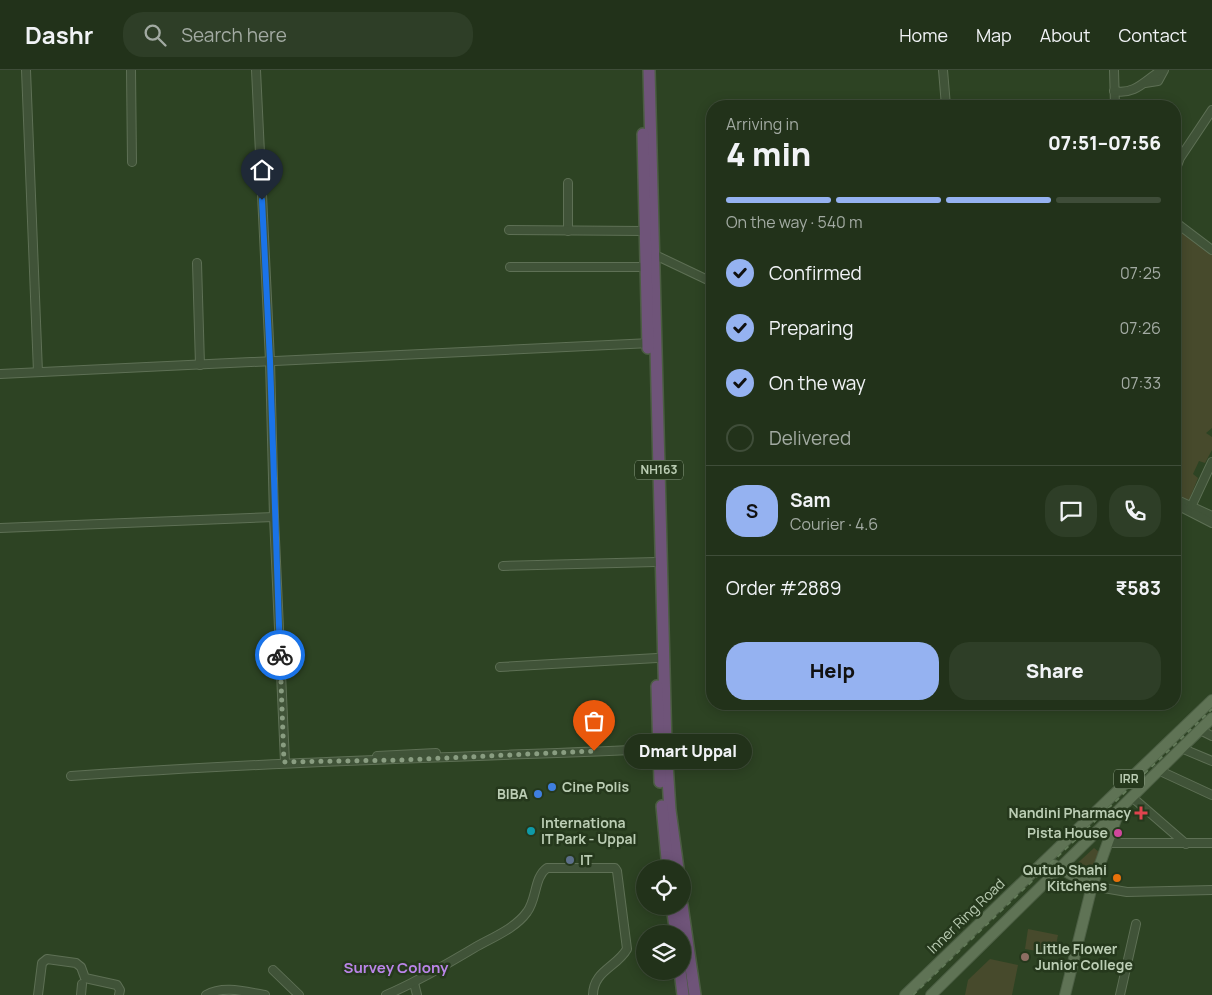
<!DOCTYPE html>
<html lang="en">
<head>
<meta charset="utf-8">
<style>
	:root { --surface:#22321a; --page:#2e3e27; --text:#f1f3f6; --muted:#a2aaa2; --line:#3f4d39; --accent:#95b2f1 }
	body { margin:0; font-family:Manrope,sans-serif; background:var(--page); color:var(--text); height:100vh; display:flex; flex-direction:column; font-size:19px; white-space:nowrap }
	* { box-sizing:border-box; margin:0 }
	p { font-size:16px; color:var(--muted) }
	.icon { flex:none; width:28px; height:28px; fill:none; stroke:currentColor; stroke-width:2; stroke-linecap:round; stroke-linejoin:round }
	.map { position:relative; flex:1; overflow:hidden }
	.panel { position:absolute; left:706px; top:30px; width:475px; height:610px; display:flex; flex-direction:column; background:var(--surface); border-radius:20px; box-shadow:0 2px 12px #0003,0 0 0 1px var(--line) }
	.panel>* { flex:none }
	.tools { position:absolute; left:636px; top:790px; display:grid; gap:10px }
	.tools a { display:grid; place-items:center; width:55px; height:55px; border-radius:50%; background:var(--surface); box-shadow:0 2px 12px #0003,0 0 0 1px var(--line); font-size:25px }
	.pin { position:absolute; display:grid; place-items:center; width:42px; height:42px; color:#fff; margin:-51px -21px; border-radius:50% 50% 50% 0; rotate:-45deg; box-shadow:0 0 5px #0007 }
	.pin .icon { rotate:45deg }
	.courier { position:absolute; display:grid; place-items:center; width:50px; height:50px; margin:-25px; border:4px solid #1a73e8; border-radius:50%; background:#fff; color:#222; box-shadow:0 1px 6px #0007 }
	.bubble { position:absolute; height:35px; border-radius:18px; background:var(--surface); box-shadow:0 2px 12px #0003,0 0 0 1px var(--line); font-size:16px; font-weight:800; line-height:35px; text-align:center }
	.head em { font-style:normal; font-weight:800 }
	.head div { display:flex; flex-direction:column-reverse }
	.head { display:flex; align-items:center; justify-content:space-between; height:85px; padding:0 20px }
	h1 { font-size:32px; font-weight:800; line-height:38px }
	.bar { display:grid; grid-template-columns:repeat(4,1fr); gap:8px 5px; align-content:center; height:60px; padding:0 20px }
	.bar i { height:6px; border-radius:4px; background:var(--line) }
	.bar .current { background:var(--accent) }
	.bar p { grid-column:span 4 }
	.line { display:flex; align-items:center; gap:12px; padding:0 20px; border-top:1px solid var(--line) }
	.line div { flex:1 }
	.round { display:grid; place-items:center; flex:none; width:52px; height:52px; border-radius:20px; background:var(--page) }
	ol { padding:0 20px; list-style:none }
	li { display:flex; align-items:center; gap:15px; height:55px }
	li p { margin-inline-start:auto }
	li .icon { padding:5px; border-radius:50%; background:var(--accent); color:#111; stroke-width:4 }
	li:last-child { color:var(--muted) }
	li i { width:28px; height:28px; border:2px solid var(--line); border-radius:50% }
	.action { display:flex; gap:10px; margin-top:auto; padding:10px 20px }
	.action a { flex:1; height:58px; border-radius:20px; background:var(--accent); color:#111; font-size:20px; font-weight:800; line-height:58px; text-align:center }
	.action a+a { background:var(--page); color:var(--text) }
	header { display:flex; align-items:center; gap:30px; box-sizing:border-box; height:70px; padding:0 25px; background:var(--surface); border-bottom:1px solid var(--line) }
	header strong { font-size:24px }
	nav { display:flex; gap:28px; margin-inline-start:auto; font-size:18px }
	.search { width:350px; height:45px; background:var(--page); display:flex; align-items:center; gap:12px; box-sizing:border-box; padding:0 18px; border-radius:20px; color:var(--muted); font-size:19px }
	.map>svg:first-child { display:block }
	.green { fill:#474a2c }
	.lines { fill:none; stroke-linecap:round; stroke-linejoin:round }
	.minor-casing { stroke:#5e7055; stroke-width:10 }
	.major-casing { stroke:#4c5f44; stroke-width:12 }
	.highway-casing { stroke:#4b5d42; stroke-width:14 }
	.minor { stroke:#405338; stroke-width:8 }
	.major { stroke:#5f7355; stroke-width:10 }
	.highway { stroke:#6f5479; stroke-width:11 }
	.rail { stroke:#637a59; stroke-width:2; stroke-dasharray:5 5; stroke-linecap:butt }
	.done { stroke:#899d81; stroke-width:5; stroke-dasharray:0 9 }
	.route { stroke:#1a73e8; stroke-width:6 }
	.shop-dot { fill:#3f7fe0; stroke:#25381c; stroke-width:2 }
	.health-dot { fill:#e0444e; stroke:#25381c; stroke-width:2 }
	.culture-dot { fill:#0f9aa8; stroke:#25381c; stroke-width:2 }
	.hotel-dot { fill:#d1479c; stroke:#25381c; stroke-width:2 }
	.service-dot { fill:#5c6f8a; stroke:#25381c; stroke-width:2 }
	.food-dot { fill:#e8710a; stroke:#25381c; stroke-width:2 }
	.education-dot { fill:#8d6e63; stroke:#25381c; stroke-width:2 }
	.labels { text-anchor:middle; stroke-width:5; stroke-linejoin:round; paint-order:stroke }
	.shield { fill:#25381c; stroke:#8ea086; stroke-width:1 }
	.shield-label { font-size:12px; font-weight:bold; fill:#bbcdb4 }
	.poi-label { font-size:14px; font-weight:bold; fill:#bbcdb4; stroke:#25381c; text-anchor:start }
	.street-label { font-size:14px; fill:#bbcdb4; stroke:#25381c }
	.neighbourhood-label { font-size:15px; font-weight:bold; fill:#ba85e8; stroke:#25381c }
</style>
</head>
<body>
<header>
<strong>Dashr</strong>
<div class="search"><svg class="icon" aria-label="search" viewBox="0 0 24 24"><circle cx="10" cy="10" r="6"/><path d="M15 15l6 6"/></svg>Search here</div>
<nav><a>Home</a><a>Map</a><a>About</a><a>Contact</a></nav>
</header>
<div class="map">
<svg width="1212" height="925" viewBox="0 0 1212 925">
	<rect width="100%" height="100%" fill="#2d4323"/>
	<g class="green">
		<polygon points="1175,161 1181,162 1212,184 1212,358 1206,363 1212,367 1212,380 1205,393 1199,391 1193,404 1198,408 1188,433 1175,426"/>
		<polygon points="1094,778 1099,782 1089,813 1070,800"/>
		<polygon points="1028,859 1058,865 1054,884 1025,879"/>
		<polygon points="990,889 1018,895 1012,925 965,925 968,910"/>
	</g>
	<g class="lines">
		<g class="minor-casing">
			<g id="minor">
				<polyline points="26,0 38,302"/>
				<polyline points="131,0 132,92"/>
				<polyline points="256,0 270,291 274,447 285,692"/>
				<polyline points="943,0 946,36"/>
				<polyline points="1114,0 1115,36"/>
				<polyline points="1145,13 1158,11 1164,0"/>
				<path d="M1114,21C1136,25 1145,10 1162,0"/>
				<polyline points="1175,101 1180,88 1212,40"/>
				<polyline points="568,113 568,161"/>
				<polyline points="1175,152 1212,180"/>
				<polyline points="509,160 644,161"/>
				<polyline points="653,184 712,212"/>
				<polyline points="197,193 200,295"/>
				<polyline points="510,197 645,197"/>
				<polyline points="0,304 651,273"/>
				<polyline points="1175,429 1212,446"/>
				<polyline points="1175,434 1212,453"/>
				<polyline points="1191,437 1212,392"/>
				<polyline points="0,458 274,447"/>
				<polyline points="503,496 656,492"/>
				<polyline points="500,597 657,588"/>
				<polyline points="1200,660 1212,666"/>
				<polyline points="1181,678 1212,691"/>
				<polyline points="377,686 436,683"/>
				<polyline points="1158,700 1212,725"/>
				<path d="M71,706C266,692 462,687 658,679"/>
				<polyline points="1133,728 1186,774"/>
				<polyline points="1108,773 1212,773"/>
				<polyline points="1092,816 1127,822 1212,820"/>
				<polyline points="273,900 299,925"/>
				<polyline points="414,913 417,925"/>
				<polyline points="38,925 42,893 47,889 76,893 81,897 85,908 117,915 120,920 119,925"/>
				<polyline points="81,925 82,914"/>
				<path d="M206,925C224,915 246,922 265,925"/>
				<path d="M386,925C417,912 445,895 474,878C491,868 515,859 527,842C537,829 534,807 547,798H615L617,801L627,879C617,897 593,901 593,925"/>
				<polyline points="1120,925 1136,854"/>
			</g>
		</g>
		<g class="major-casing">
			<g id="major">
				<polyline points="1054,795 1092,816"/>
				<polyline points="905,925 1212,630"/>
				<polyline points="931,925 1212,648"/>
				<polyline points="1065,925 1092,816 1118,744"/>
			</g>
		</g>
		<g class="highway-casing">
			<g id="highway">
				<polyline points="649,0 666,678 670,740 678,799"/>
				<polyline points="643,64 648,278"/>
				<polyline points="657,616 660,712"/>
				<polyline points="662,736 668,799"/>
				<polyline points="682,835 695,925"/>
				<polyline points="672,836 676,864"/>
				<polyline points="680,901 683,925"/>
			</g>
		</g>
		<use href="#minor" class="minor"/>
		<use href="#major" class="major"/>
		<use href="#highway" class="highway"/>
		<polyline class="rail" points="913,925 1212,639"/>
	</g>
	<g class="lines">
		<polyline class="done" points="280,585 284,692 402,690 594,681"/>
		<polyline class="route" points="262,130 270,291 280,585"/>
	</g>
	<g class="shop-dot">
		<circle cx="552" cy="717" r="5"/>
		<circle cx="538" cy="724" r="5"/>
	</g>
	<path class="health-dot" d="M1138.5 735.5h5v5h5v5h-5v5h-5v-5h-5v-5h5z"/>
	<circle class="culture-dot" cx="531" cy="761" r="5"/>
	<circle class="hotel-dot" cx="1118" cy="763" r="5"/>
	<circle class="service-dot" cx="570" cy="790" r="5"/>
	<circle class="food-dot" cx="1117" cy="808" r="5"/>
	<circle class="education-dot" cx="1025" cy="887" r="5"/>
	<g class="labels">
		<g class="shield">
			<rect x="635" y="390.5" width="48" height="19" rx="4"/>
			<rect x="1114" y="699.5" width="30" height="19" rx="4"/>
		</g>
		<g class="shield-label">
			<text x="659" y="404">NH163</text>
			<text x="1129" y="713">IRR</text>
		</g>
		<g class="poi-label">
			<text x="562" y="722">Cine Polis</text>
			<text x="528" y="729" text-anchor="end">BIBA</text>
			<text x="1131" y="748" text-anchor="end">Nandini Pharmacy</text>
			<text x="541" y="758">Internationa<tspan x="541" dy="16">IT Park - Uppal</tspan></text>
			<text x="1108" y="768" text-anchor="end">Pista House</text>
			<text x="580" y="795">IT</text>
			<text x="1107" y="805" text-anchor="end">Qutub Shahi<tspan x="1107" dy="16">Kitchens</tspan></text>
			<text x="1035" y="884">Little Flower<tspan x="1035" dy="16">Junior College</tspan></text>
		</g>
		<g class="street-label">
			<text transform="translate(966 846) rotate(-44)" y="5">Inner Ring Road</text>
		</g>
		<g class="neighbourhood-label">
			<text x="396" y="903">Survey Colony</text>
		</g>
	</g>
</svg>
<div class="tools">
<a><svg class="icon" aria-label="locate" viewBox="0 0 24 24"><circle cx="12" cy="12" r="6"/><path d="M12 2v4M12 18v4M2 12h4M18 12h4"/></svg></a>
<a><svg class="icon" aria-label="layers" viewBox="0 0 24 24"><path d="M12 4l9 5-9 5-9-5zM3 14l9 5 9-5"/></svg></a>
</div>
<div class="pin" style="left:594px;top:681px;background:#ea580c"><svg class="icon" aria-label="bag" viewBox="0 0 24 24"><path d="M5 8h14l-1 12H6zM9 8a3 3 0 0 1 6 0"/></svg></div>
<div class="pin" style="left:262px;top:130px;background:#1f2937"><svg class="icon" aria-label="home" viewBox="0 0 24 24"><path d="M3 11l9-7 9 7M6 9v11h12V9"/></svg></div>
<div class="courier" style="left:280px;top:585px"><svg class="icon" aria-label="bike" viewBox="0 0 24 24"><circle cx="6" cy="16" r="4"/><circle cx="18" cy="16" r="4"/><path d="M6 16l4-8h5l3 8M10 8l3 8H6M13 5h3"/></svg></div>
<div class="bubble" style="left:624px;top:664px;width:128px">Dmart Uppal</div>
<section class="panel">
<div class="head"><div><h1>4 min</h1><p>Arriving in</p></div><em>07:51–07:56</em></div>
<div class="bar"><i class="current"></i><i class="current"></i><i class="current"></i><i></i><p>On the way · 540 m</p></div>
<ol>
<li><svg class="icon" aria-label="check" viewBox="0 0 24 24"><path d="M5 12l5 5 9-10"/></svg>Confirmed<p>07:25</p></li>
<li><svg class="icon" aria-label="check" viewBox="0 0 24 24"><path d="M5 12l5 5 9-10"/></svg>Preparing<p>07:26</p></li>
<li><svg class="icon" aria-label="check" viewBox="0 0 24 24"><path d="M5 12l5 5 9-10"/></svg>On the way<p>07:33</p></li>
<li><i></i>Delivered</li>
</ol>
<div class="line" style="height:90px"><b class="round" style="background:var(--accent);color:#111">S</b><div><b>Sam</b><p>Courier · 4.6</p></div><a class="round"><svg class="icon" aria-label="chat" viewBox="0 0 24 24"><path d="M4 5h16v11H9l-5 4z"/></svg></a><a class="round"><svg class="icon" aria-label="phone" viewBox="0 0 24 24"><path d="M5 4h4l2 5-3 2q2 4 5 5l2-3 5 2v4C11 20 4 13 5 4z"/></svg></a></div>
<div class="line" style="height:65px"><div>Order #2889</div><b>₹583</b></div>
<div class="action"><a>Help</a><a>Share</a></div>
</section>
</div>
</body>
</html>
